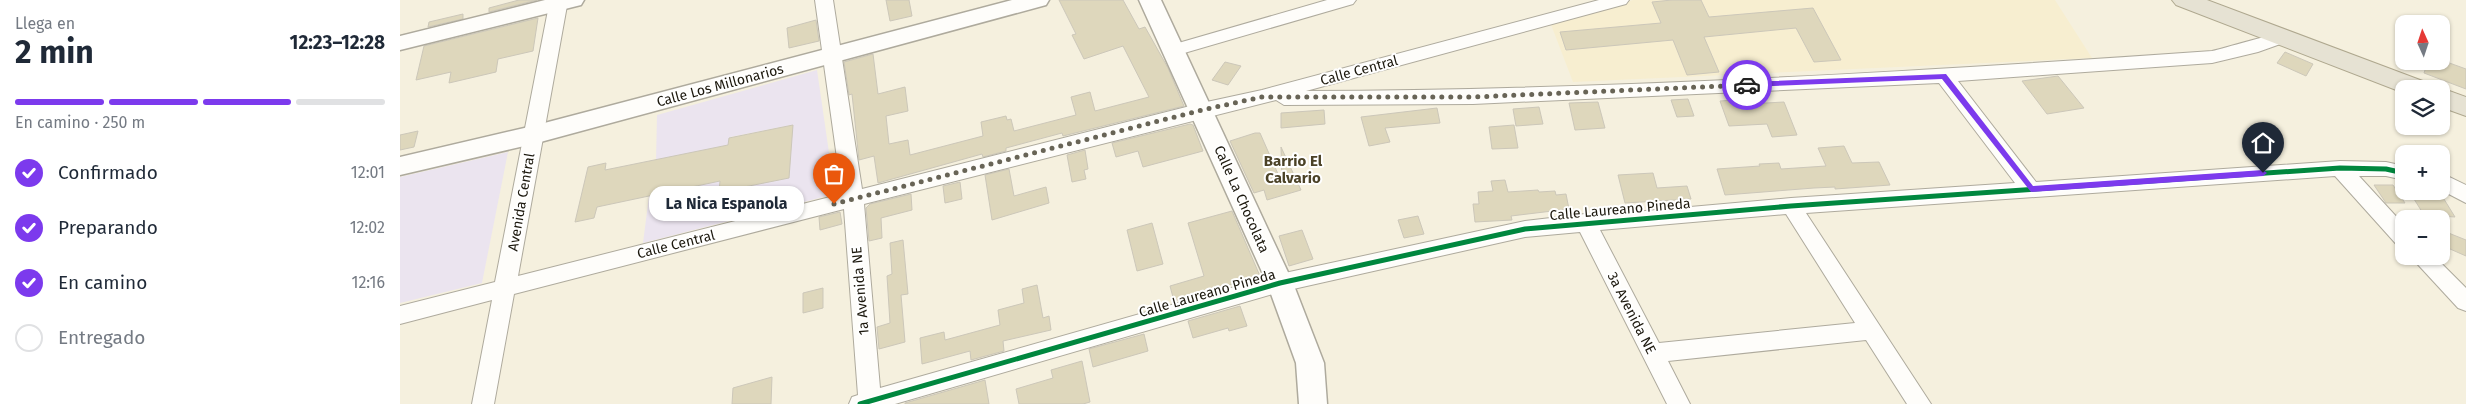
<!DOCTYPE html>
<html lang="es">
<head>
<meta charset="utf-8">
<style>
	:root { --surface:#fff; --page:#f6f6f7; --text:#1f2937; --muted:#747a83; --line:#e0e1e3; --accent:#7c3aed }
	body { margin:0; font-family:"Fira Sans",sans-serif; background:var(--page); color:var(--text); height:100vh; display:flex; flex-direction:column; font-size:19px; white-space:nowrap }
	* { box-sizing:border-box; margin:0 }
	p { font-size:16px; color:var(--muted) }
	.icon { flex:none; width:28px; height:28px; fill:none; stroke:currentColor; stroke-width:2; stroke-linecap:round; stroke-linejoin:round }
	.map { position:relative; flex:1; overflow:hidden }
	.drawer { display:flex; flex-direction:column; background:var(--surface); width:400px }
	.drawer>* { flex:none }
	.needle { width:32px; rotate:357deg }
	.controls { position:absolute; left:1995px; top:15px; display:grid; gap:10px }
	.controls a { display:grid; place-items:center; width:55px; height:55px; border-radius:10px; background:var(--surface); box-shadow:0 1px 4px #0004; font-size:25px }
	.pin { position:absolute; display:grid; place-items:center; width:42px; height:42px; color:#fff; margin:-51px -21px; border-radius:50% 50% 50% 0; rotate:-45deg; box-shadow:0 0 5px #0007 }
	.pin .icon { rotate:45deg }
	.courier { position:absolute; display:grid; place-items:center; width:50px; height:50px; margin:-25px; border:4px solid #7c3aed; border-radius:50%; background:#fff; color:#222; box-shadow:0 1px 6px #0007 }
	.bubble { position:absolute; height:35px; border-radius:15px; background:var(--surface); box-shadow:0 1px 4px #0004; font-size:16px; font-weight:700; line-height:35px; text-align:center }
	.overview em { font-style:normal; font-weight:700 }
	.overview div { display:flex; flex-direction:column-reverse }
	.overview { display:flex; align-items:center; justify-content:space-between; height:85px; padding:0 15px }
	h1 { font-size:32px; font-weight:700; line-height:38px }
	.bar { display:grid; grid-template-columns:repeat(4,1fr); gap:8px 5px; align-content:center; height:60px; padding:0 15px }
	.bar i { height:6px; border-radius:4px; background:var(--line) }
	.bar .on { background:var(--accent) }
	.bar p { grid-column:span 4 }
	ol { padding:0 15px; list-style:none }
	li { display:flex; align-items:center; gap:15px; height:55px }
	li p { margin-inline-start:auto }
	li .icon { padding:5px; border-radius:50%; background:var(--accent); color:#fff; stroke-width:4 }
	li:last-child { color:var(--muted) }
	li i { width:28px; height:28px; border:2px solid var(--line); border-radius:50% }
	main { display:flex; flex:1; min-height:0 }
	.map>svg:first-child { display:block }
	.built { fill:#f7eed0 }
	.green { fill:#ebe4ef }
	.building { fill:#ded7bc; stroke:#ccc7b9 }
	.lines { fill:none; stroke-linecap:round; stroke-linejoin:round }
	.minor-casing { stroke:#aeaa9d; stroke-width:2 }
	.tertiary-casing { stroke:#aeaa9d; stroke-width:3 }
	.trunk-casing { stroke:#afa88f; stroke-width:2 }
	.minor { fill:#fefdfa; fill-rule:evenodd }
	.tertiary { fill:#fefdfa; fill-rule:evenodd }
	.trunk { fill:#e6e2d3; fill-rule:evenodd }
	.cycleway-casing { stroke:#fff; stroke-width:8 }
	.cycleway { stroke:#00873e; stroke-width:5 }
	.route { fill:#7c3aed }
	.done { stroke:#686456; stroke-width:5; stroke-dasharray:0 9 }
	.labels { text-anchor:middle; stroke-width:4; stroke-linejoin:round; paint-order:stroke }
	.street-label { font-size:14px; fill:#1c180d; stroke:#fff }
	.neighbourhood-label { font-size:15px; font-weight:bold; fill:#4b4227; stroke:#fff }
</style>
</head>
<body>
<main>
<section class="drawer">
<div class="overview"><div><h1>2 min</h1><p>Llega en</p></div><em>12:23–12:28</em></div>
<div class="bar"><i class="on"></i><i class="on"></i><i class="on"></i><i></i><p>En camino · 250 m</p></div>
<ol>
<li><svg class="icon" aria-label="check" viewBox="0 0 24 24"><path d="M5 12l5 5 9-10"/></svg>Confirmado<p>12:01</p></li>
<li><svg class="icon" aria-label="check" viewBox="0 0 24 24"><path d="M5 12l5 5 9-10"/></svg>Preparando<p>12:02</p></li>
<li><svg class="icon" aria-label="check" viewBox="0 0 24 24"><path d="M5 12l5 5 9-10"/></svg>En camino<p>12:16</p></li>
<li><i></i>Entregado</li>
</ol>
</section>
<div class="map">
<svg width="2066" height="404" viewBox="0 0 2066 404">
	<rect width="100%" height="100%" fill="#f5f0de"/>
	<polygon class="built" points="1233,0 1655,0 1692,58 1173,82 1150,22"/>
	<g class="green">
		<polygon points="417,70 435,194 243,243 249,196 320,181 319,192 389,177 392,125 330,137 328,145 256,160 257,115"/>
		<polygon points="108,152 82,283 0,303 0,177"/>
	</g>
	<g class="building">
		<polygon points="119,0 137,0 89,12 89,8"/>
		<polygon points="486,0 509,0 512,16 490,21"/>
		<polygon points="659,0 723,0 739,29 745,27 768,68 784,106 663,136 662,133 606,148 606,151 583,157 582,154 478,183 474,156 459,160 452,94 449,95 444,62 473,54 478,94 505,87 508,111 486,116 489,144 508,140 510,155 583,136 581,122 606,116 607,120 611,119 614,131 676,115 671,97 690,92 695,111 749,97 723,46 684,59 672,35 676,34"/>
		<polygon points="1272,0 1301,0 1309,17 1413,8 1441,60 1414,62 1396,28 1304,37 1319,72 1287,75 1273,40 1166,50 1160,32 1261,23 1252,2"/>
		<polygon points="63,14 63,19 28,27 29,22"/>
		<polygon points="138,18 133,51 98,59 96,72 49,83 51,72 16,80 24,46"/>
		<polygon points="416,20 419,41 389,48 387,28"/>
		<polygon points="1885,52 1913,64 1906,76 1877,63"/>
		<polygon points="2028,61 2044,61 2066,69 2066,89 2024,73"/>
		<polygon points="825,62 841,66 828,85 812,80"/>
		<polygon points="1658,76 1684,108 1647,114 1622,81"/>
		<polygon points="1288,99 1294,116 1277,117 1271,100"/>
		<polygon points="1347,99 1349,104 1384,102 1397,135 1372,137 1367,124 1329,126 1320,101"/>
		<polygon points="1198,102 1205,128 1175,130 1169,103"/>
		<polygon points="1139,107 1143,124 1116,126 1113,109"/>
		<polygon points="1037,108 1040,123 985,128 990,142 969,146 961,117"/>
		<polygon points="924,110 925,124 881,128 881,113"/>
		<polygon points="790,124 793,125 803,151 743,167 738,151 716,157 712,143"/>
		<polygon points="393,125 389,178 319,192 320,181 197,207 194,218 175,222 188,167 206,163 205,170 328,145 329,138"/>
		<polygon points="1114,125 1118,148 1092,149 1089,127"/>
		<polygon points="18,131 14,147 0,150 0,135"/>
		<polygon points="855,133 860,133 882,183 881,147 901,190 867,200 864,190 854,193 830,141"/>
		<polygon points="1444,146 1452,163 1479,162 1490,185 1435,189 1435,187 1414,188 1325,195 1317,169 1360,166 1359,164 1379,163 1381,169 1426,166 1418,148"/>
		<polygon points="685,150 688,169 684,170 686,179 672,182 667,155"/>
		<polygon points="609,169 614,196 646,187 649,203 592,220 585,175"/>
		<polygon points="1253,173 1257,188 1287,186 1291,199 1225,203 1218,175"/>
		<polygon points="1105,180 1108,192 1138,190 1139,192 1155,191 1156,195 1166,194 1169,209 1111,216 1112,220 1075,222 1073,204 1079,204 1078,192 1093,191 1091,181"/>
		<polygon points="560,182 562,199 545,203 543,186"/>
		<polygon points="1974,185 1993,185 2005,203 1986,203"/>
		<polygon points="2009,191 2039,191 2055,217 2024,215"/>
		<polygon points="511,194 512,210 481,218 482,238 469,241 466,208 470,204"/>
		<polygon points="832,211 860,276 774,301 770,286 804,276 788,223"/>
		<polygon points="440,212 442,224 420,230 419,217"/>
		<polygon points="1018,216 1024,234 1004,238 998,220"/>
		<polygon points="752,223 763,264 737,271 727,230"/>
		<polygon points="902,230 913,259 889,266 879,236"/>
		<polygon points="2041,230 2066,240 2066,256 2041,245"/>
		<polygon points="503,240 508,294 501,295 505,342 479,349 477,327 490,323 487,276 492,274 490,243"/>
		<polygon points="637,285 643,318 649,316 651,330 603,341 604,351 571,360 570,351 522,364 520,338 544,332 545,340 600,325 598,310 624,303 622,289"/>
		<polygon points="423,288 423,308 403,313 403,293"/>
		<polygon points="840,306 847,326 829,331 828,328 793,338 788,321"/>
		<polygon points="744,334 748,351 693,367 689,349"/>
		<polygon points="682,361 690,402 683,404 619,404 616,389 653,378 651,370"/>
		<polygon points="372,377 371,404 332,404 333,388"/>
		<polygon points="585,380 589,404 505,404 505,403"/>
	</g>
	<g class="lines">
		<g class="minor-casing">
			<g id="minor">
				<path d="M150,0H168L118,276L442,194L415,0H433L462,189L802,103L862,90L1199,0H1229L1226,4L906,91C1209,90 1511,72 1812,51C1826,48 1878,31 1886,34L1889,38L1886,42L1858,52L1812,63L1558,81L1636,182L1940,161L1986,162L2004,166V180L1986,176H1959L2004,225V247L1997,245L1935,176L1406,213L1531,404H1507L1466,340L1268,361L1290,404H1267L1180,232L1125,237L880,292L495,404H449L452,397L458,395L444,209L114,294L94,404H72L92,300L0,324V306L95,282ZM1539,83L1615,183L1391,198L1189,216L1185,214L1125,221L880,274L480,388L464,204L876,100L884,105L1073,104ZM1386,214L1455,323L1259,343L1200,230Z"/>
				<polygon points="927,0 956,0 953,4 774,56 768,54 765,50 768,46"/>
				<polygon points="2041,173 2066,185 2066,203 2041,190"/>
				<polygon points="2010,256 2034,256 2066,288 2066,311 2058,308"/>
			</g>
		</g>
		<g class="tertiary-casing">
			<g id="tertiary">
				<polygon points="145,0 184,0 181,5 0,50 0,36"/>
				<polygon points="612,0 649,0 646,5 133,144 0,175 0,157 133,126"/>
				<polygon points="739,0 761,0 893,283 924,363 927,404 899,404 896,363 867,283"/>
			</g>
		</g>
		<g class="trunk-casing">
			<g id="trunk">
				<polygon points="1772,0 1807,0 2028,83 2031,89 2004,89 2004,93 1776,5"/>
				<polygon points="2041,88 2066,97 2066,116 2041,107 2041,89 2039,89"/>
			</g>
		</g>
		<use href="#minor" class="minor"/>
		<use href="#tertiary" class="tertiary"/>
		<use href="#trunk" class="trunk"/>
		<g class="cycleway-casing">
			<polyline id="cycleway" points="460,404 880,283 1125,229 1391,206 1940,168 1986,169 2004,173"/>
		</g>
		<use href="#cycleway" class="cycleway"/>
	</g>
	<polygon class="route" points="1546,74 1633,186 1863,170 1867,173 1863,176 1631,192 1542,79 1347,87 1343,85 1347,82"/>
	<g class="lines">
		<polyline class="done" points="434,204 802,110 862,97 1073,97 1347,85"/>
	</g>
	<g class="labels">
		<g class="street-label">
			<text transform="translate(959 70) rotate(-15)" y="5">Calle Central</text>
			<text transform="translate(320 85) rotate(-15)" y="5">Calle Los Millonarios</text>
			<text transform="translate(842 199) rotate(66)" y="5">Calle La Chocolata</text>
			<text transform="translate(121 202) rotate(-80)" y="5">Avenida Central</text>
			<text transform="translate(1220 209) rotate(-5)" y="5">Calle Laureano Pineda</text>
			<text transform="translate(276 244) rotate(-14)" y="5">Calle Central</text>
			<text transform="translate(460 291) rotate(-95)" y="5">1a Avenida NE</text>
			<text transform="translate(807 293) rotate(-16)" y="5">Calle Laureano Pineda</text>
			<text transform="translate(1232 313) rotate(63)" y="5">3a Avenida NE</text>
		</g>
		<g class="neighbourhood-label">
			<text x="893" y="166">Barrio El<tspan x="893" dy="17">Calvario</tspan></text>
		</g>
	</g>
</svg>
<div class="controls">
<a><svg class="needle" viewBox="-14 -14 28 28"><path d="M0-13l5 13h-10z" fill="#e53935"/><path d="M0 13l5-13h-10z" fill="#747a83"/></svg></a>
<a><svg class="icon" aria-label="layers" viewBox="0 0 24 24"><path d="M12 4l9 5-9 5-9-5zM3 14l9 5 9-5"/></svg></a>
<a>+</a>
<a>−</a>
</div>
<div class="pin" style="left:434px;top:204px;background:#ea580c"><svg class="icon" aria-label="bag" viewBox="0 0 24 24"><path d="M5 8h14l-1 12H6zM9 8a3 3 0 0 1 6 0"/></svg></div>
<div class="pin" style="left:1863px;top:173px;background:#1f2937"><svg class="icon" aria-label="home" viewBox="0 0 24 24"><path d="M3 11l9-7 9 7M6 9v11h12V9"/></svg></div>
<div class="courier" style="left:1347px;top:85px"><svg class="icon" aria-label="car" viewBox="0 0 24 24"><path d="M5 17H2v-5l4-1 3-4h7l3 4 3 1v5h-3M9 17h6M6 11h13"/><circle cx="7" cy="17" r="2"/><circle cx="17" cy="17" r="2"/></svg></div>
<div class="bubble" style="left:249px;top:186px;width:155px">La Nica Espanola</div>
</div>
</main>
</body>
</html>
